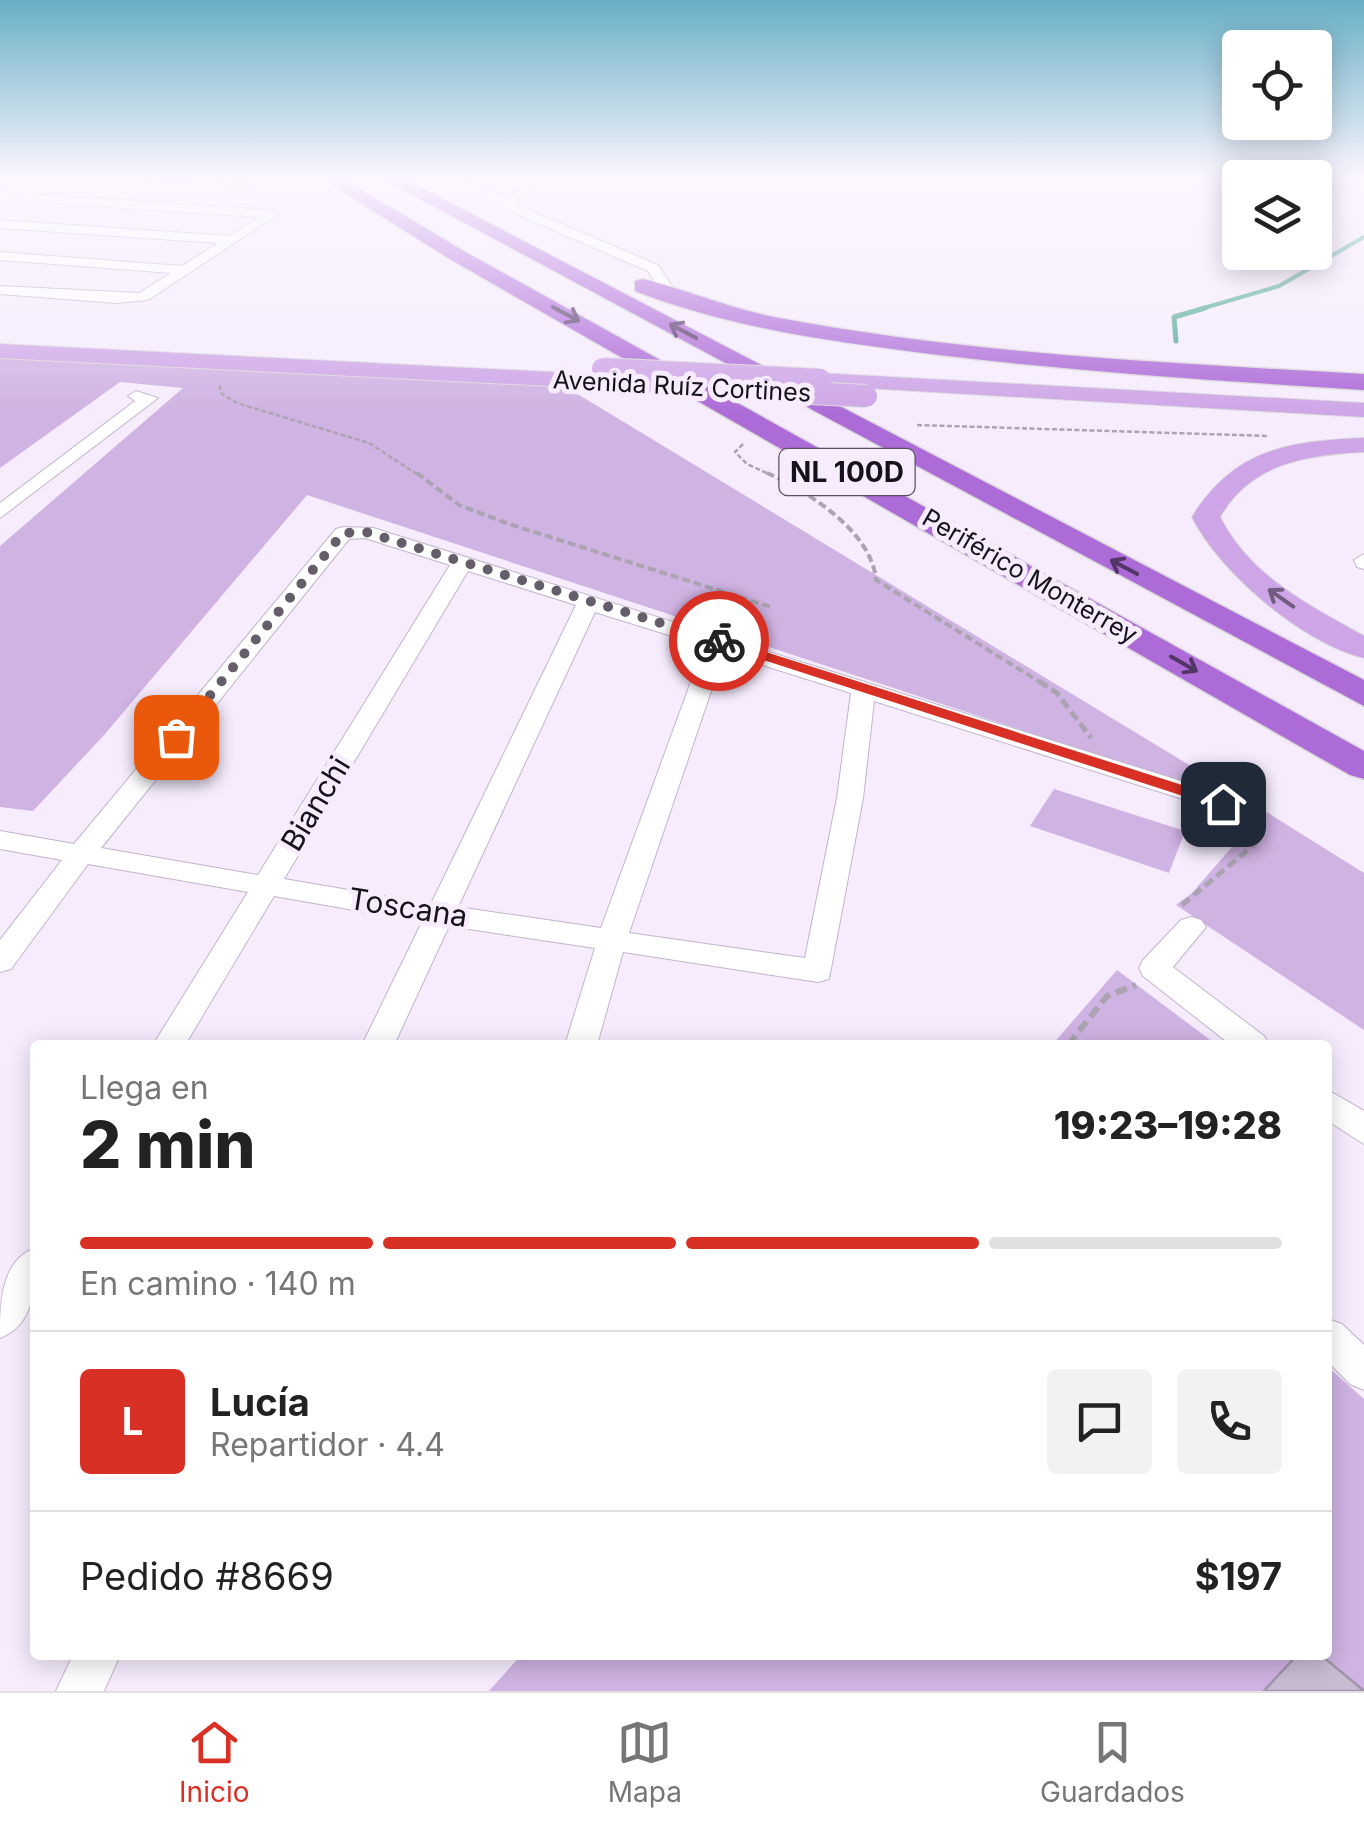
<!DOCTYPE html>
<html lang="es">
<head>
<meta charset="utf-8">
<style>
	:root { --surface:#fff; --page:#f2f2f2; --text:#222; --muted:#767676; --line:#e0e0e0; --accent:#d93025 }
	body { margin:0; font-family:Inter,sans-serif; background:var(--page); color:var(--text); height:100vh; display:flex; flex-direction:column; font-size:38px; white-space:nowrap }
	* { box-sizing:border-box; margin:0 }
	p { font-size:32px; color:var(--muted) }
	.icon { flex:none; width:55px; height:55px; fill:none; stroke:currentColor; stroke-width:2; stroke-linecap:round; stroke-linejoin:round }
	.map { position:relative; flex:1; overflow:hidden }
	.drawer { position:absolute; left:30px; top:1040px; width:1302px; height:620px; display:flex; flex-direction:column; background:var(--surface); border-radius:10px; box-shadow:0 5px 25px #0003 }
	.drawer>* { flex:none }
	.fabs { position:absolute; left:1222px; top:30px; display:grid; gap:20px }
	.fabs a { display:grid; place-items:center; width:110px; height:110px; border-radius:10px; background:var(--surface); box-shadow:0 5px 25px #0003; font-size:50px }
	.pin { position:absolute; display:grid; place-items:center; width:85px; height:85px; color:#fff; margin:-42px; border-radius:20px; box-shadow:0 5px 15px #0006 }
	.courier { position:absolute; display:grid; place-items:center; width:100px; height:100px; margin:-50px; border:8px solid #d93025; border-radius:50%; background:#fff; color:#222; box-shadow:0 2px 12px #0007 }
	.headline em { font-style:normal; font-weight:800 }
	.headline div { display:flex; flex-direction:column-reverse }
	.headline { display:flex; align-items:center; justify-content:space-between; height:170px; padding:0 50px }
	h1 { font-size:65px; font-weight:800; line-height:75px }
	.bar { display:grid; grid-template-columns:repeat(4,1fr); gap:15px 10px; align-content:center; height:120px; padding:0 50px }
	.bar i { height:12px; border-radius:8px; background:var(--line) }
	.bar .on { background:var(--accent) }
	.bar p { grid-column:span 4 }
	.line { display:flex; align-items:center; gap:25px; padding:0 50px; border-top:2px solid var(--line) }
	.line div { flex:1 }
	.round { display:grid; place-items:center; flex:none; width:105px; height:105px; border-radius:10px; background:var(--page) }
	.menu { display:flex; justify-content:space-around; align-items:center; height:140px; border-top:2px solid var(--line); background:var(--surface); font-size:28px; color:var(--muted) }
	.menu a { display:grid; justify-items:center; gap:5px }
	.menu .on { color:var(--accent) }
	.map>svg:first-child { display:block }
	.green { fill:#cfb3e3 }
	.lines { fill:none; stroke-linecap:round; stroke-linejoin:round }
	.stream-far1 { stroke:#49a794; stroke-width:4 }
	.stream { stroke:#49a794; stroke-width:5 }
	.building { fill:#c9bcd2; stroke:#a195aa; stroke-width:2.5 }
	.minor-casing { stroke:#c2b5cb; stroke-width:2 }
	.major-casing { stroke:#dad9da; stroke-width:2 }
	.highway-casing { stroke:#dad9da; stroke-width:3 }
	.path-far3 { stroke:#aba3b1; stroke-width:2.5; stroke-dasharray:5 2.5; stroke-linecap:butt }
	.path-far2 { stroke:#aba3b1; stroke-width:4; stroke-dasharray:8 4; stroke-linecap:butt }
	.path-far1 { stroke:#aba3b1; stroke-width:5; stroke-dasharray:10 5; stroke-linecap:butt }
	.path { stroke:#aba3b1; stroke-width:6; stroke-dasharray:12 6; stroke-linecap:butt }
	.minor { fill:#fff; fill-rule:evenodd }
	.major { fill:#cea6e7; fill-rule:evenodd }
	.highway { fill:#ad6bd7; fill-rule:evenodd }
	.major-bridge-casing { stroke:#dad9da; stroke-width:24; stroke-linecap:butt }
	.major-bridge { stroke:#cea6e7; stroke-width:22 }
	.oneway { stroke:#523666 }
	.oneway2 { stroke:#725c80 }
	.route { fill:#d93025 }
	.done { stroke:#645e6a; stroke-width:10; stroke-dasharray:0 18 }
	.labels { text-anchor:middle; stroke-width:10; stroke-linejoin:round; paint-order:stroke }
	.far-street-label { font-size:25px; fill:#16121a; stroke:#f6ecfe }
	.shield { fill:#f6ecfe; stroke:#59535e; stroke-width:2.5 }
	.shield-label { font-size:28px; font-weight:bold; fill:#16121a }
	.street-label { font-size:30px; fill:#16121a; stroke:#f6ecfe }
</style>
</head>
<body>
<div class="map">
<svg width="1364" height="1691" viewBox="0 0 1364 1691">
	<rect width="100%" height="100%" fill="#f6ecfe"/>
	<g class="green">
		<polygon points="0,355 566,387 1265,811 1364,873 1364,1030 1176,905 1192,893 1264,810 307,495 105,734 33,811 0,807 0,546 183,388 120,382 0,468"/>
		<polygon points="1054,789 1185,831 1169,873 1030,826"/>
		<polygon points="1117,970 1217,1045 1052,1045"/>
		<polygon points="1328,1367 1364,1399 1364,1691 489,1691 521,1655 1328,1655"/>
	</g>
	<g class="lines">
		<polyline class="stream-far1" points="1197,310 1279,286 1364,237"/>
		<polyline class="stream" points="1176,341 1174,317 1205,308"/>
	</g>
	<polygon class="building" points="1297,1655 1321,1655 1364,1691 1264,1691"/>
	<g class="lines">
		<g class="minor-casing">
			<g id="minor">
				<polygon points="113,178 176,178 253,185 247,189"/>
				<polygon points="452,178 466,178 506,197 543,178 557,178 516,201 517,205 658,265 675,291 701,300 694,304 665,297 648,271 507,210"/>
				<polygon points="0,192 272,210 278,214 148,300 116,303 0,294 0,286 139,293 171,273 0,260 0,252 182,266 218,243 0,228 0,220 229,236 259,217 0,200"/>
				<polygon points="136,391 158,398 0,518 0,503 135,401 128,396"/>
				<path d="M343,527L373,528L1232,797L1236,803L1223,811L1214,809L874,701L863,798L829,979L818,982L623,952L597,1045H565L595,948L449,926L394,1045H362L422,922L274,896L185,1045H153L248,892L88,864L11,969L0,972V940L62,860L0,849V831L74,844L336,529ZM365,538L450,565L258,875L101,848L349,539ZM468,571L576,605L431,904L284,879ZM595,612L704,646L601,928L458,907ZM724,653L851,693L837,798L805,958L629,933Z"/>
				<polygon points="1364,554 1364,569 1357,567 1354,560"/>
				<polygon points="1191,917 1201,920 1206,927 1173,967 1264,1036 1269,1045 1231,1045 1143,976 1139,968 1143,960 1181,920"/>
				<polygon points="1328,1090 1364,1111 1364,1144 1328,1121"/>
				<path d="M35,1248C35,1281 37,1324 0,1338C0,1305 0,1261 35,1248Z"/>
				<polygon points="1328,1319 1342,1324 1364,1345 1364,1390 1350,1384 1328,1362"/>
				<polygon points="73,1655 120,1655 104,1691 56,1691"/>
			</g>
		</g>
		<g class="major-casing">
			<g id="major">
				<polygon points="0,344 650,377 661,384 650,391 0,358"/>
				<polygon points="820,373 1364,403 1364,417 812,385 809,380"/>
				<path d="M1364,438V452C1306,455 1251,463 1220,517C1250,576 1308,605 1364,636V658C1303,643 1220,573 1192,517C1234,449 1289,441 1364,438Z"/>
			</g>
		</g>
		<g class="highway-casing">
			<g id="highway">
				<polygon points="321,178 342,178 462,250 1364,751 1364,779 1350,775 448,258"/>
				<polygon points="381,178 403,178 1364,680 1364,706"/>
				<path d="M643,279C687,290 729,308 774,317C968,354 1168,363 1364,374V390C1222,381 1080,372 939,355C836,342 733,329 635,291V281Z"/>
			</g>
		</g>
		<g class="path-far3">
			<polyline points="219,385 222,394 237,403 369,443 420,476"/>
			<polyline points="917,425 1269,436"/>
			<polyline points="743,444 735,452 747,464 773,476"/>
		</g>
		<g class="path-far2">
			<polyline points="417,473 459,505 509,524 771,607"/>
			<path d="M767,473C809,492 872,532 876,580L1043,684"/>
		</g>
		<g class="path-far1">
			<polyline points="1039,681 1057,693 1091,738"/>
			<polyline points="1182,905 1255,844 1258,818 1249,809"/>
		</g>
		<polyline class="path" points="1068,1045 1107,996 1136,985"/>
		<use href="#minor" class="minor"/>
		<use href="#major" class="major"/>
		<use href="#highway" class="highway"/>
		<g class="major-bridge-casing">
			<g id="major-bridge">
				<polyline points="603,369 820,380"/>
				<polyline points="793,392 866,396"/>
			</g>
		</g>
		<use href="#major-bridge" class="major-bridge"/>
	</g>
	<defs><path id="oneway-shaft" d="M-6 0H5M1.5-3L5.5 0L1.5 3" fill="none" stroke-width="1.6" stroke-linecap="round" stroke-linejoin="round" transform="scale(2.5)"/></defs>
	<g class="oneway">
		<use href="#oneway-shaft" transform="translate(566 314) rotate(28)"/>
		<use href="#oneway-shaft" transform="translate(683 331) rotate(-152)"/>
		<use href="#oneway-shaft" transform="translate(1124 567) rotate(-152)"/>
		<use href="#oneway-shaft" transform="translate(1184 664) rotate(30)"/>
	</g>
	<use class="oneway2" href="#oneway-shaft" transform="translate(1281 598) rotate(-145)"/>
	<linearGradient id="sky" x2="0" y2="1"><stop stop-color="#68afc6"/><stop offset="0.43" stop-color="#fbf6ff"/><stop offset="1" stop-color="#fbf6ff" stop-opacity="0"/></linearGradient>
	<rect width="1364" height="414" fill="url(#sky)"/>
	<polygon class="route" points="719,637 1229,800 1231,804 1217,807 714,644"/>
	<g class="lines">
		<polyline class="done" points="176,737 343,533 366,532 719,641"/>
	</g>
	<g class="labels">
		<g class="far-street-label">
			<text transform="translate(682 386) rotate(3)" y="9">Avenida Ruíz Cortines</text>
			<text transform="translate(1030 576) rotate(30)" y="9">Periférico Monterrey</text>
		</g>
		<rect class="shield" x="779.5" y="449" width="135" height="46" rx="8"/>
		<g class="shield-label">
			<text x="847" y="482">NL 100D</text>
		</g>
		<g class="street-label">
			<text transform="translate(316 804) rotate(-59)" y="10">Bianchi</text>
			<text transform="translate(408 908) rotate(9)" y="10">Toscana</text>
		</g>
	</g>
</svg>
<div class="fabs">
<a><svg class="icon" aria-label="locate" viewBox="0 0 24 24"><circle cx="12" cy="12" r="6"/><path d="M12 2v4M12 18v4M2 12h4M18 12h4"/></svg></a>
<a><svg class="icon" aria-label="layers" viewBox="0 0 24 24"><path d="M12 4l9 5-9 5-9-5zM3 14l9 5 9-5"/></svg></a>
</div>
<div class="pin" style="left:176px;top:737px;background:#ea580c"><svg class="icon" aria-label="bag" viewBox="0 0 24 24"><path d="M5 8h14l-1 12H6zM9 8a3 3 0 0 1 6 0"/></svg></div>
<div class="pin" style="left:1223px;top:804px;background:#1f2937"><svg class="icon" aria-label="home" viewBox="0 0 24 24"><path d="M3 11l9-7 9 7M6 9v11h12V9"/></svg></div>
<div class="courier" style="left:719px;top:641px"><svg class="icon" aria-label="bike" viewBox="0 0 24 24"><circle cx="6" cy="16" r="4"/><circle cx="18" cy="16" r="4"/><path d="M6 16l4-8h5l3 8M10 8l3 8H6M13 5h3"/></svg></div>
<section class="drawer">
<div class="headline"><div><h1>2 min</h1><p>Llega en</p></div><em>19:23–19:28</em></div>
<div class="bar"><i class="on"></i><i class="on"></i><i class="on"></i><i></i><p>En camino · 140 m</p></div>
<div class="line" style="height:180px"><b class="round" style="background:var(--accent);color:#fff">L</b><div><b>Lucía</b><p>Repartidor · 4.4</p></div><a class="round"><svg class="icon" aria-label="chat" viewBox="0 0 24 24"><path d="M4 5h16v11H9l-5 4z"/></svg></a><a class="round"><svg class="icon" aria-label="phone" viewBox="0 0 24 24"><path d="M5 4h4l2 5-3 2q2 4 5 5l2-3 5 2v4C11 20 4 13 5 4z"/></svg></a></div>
<div class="line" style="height:130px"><div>Pedido #8669</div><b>$197</b></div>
</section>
</div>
<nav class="menu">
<a class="on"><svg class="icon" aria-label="home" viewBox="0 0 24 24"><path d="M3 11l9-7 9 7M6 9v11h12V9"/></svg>Inicio</a>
<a><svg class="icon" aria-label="map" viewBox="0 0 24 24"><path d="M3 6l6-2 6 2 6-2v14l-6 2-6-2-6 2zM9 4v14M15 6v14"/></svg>Mapa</a>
<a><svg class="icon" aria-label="saved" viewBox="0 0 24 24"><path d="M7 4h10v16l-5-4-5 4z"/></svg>Guardados</a>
</nav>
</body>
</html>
